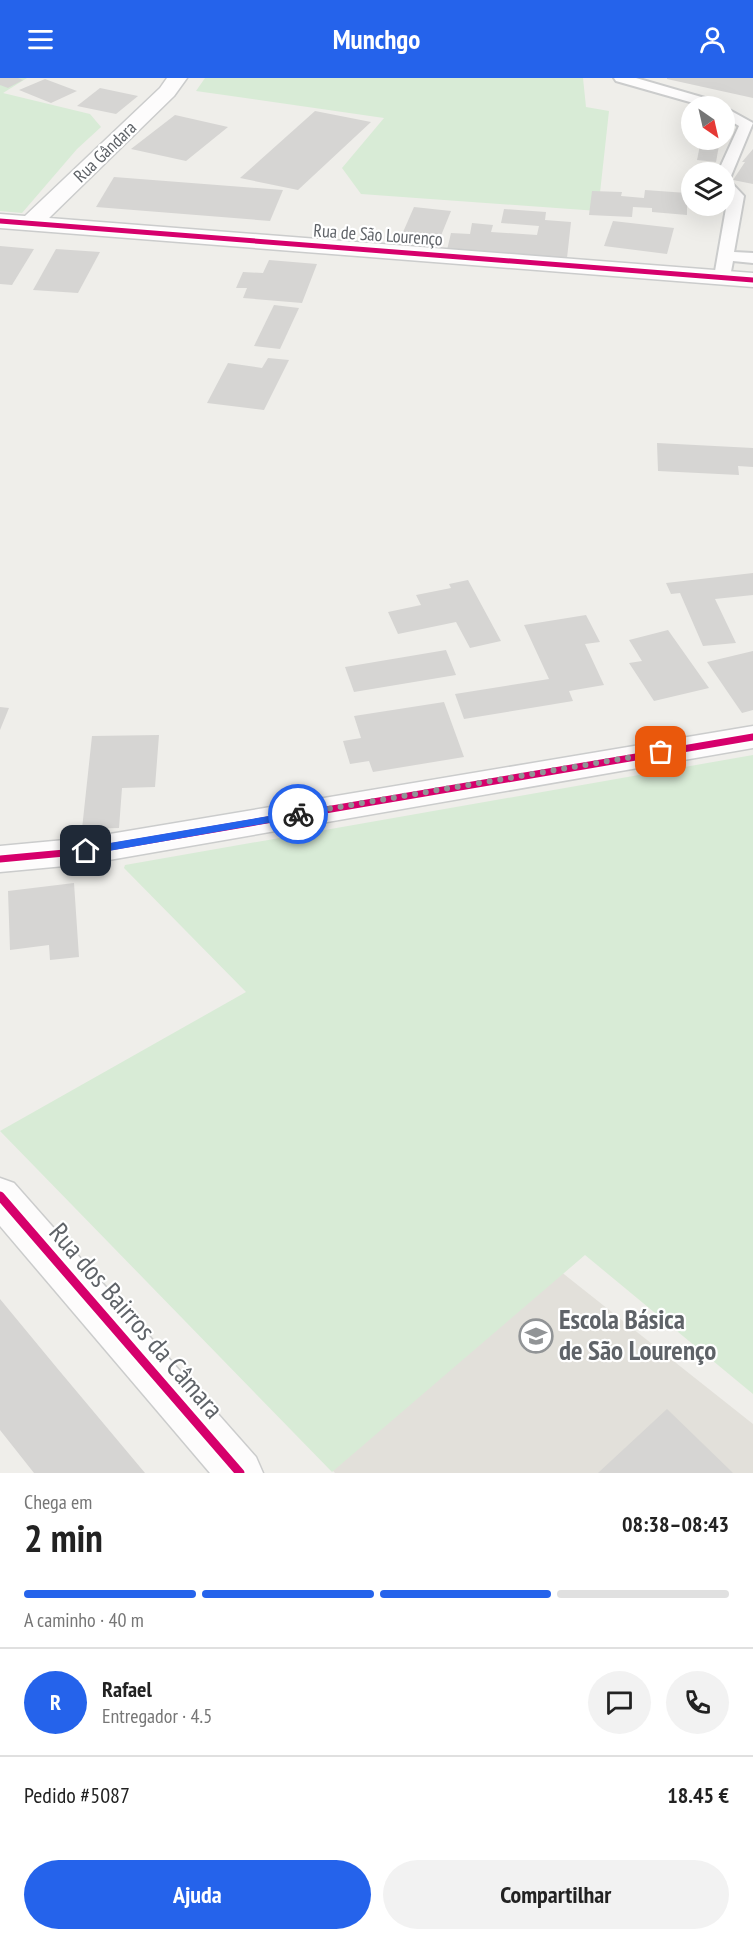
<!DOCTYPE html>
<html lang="pt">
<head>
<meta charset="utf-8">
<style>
	:root { --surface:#fff; --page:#f2f2f2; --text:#222; --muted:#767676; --line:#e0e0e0; --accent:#2563eb }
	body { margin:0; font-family:"PT Sans Narrow",sans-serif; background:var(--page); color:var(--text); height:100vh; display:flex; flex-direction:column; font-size:22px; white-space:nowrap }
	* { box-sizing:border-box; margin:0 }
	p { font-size:20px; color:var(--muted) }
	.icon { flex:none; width:33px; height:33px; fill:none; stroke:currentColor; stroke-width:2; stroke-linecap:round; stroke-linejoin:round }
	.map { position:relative; height:1395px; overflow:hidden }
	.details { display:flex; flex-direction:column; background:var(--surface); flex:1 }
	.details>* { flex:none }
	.needle { width:39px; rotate:146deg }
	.fabs { position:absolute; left:681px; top:18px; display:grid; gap:12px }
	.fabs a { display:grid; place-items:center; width:54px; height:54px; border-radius:50%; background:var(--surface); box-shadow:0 6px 24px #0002; font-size:30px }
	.pin { position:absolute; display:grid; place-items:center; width:51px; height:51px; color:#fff; margin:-26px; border-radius:12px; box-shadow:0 3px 9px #0006 }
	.courier { position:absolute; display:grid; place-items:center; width:60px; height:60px; margin:-30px; border:4px solid #2563eb; border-radius:50%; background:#fff; color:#222; box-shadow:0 2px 8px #0007 }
	.headline em { font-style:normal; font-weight:700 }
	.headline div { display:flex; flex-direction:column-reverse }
	.headline { display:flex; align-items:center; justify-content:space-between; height:102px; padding:0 24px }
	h1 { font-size:39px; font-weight:700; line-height:45px }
	.bar { display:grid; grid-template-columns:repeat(4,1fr); gap:9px 6px; align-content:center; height:72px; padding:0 24px }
	.bar i { height:8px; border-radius:4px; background:var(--line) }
	.bar .active { background:var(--accent) }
	.bar p { grid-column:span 4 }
	.line { display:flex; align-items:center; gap:15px; padding:0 24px; border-top:2px solid var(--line) }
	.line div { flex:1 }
	.round { display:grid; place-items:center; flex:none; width:63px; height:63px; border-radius:32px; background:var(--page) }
	.action { display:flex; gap:12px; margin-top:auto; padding:12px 24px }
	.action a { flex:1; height:69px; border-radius:36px; background:var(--accent); color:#fff; font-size:24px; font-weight:700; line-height:69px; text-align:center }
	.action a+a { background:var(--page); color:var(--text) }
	header { display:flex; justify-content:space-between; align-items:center; height:78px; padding:0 24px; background:var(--accent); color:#fff; font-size:27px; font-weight:700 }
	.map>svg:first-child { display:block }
	.education { fill:#e2e0da }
	.green { fill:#d8ebd6 }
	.building { fill:#d6d5d3 }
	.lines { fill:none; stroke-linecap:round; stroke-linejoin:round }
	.service-casing { stroke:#cbcccc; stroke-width:4 }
	.minor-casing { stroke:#cbcccc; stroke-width:3 }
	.tertiary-casing { stroke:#cbcccc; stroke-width:3 }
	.service { fill:#fdfcfc; fill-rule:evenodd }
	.minor { fill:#fdfcfc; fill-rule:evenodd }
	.tertiary { fill:#fdfcfc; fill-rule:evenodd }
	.cycleway-far2-casing { stroke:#fff; stroke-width:8 }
	.cycleway-far1-casing { stroke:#fff; stroke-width:10 }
	.cycleway-casing { stroke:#fff; stroke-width:13 }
	.cycleway-far2 { stroke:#d6006c; stroke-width:5 }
	.cycleway-far1 { stroke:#d6006c; stroke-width:7 }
	.cycleway { stroke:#d6006c; stroke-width:9 }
	.route { fill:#2563eb }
	.done { stroke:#919496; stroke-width:6; stroke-dasharray:0 10.8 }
	.labels { text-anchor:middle; stroke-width:4.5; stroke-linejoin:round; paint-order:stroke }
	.far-street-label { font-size:18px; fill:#5f6368; stroke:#fff }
	.near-poi-label { font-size:27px; font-weight:bold; fill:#5f6368; stroke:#fff; text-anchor:start }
	.near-street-label { font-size:27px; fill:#5f6368; stroke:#fff }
</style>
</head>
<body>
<header><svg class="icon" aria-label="menu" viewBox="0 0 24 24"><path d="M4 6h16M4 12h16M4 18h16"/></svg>Munchgo<svg class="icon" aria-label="person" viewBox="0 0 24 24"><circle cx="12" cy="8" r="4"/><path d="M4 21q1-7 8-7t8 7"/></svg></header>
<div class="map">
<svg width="753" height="1395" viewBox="0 0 753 1395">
	<rect width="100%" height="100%" fill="#efeeea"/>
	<polygon class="education" points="531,1170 753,1346 753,1395 335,1395 307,1366"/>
	<g class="green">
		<polygon points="0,0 27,0 3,15 90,36 101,49 77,71 22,135 0,133"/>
		<polygon points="205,0 583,0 586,29 609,33 598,133 361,116 342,90 384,40 196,13"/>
		<polygon points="753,677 753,1316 585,1177 332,1394 0,1053 246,914 124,790 125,787"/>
	</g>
	<g class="building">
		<polygon points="0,0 18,0 23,2 8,10 0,7"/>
		<polygon points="667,0 753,0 753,20 667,1"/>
		<polygon points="45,1 77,13 51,25 19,12"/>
		<polygon points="100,10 138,18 116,36 77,28"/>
		<polygon points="315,33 371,44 298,112 240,100"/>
		<polygon points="175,37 228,49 186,83 131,71"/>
		<polygon points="701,62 720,62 716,84 697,82"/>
		<polygon points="753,71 753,106 733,102 745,84 742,84"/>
		<polygon points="114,99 283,112 270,143 96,129"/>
		<polygon points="645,112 687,115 687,137 652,134 652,130 633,129 632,139 589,137 592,113 622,114 621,118 644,120"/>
		<polygon points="414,129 451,133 438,165 400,161"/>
		<polygon points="504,131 546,134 545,142 571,144 567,180 447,172 451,155 470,156 472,145 493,147 491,154 537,157 539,148 501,145"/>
		<polygon points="613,143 674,150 667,176 604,168"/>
		<polygon points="0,168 34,171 12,207 0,206"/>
		<polygon points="56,171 100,174 78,215 33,212"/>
		<polygon points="269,182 317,186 302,225 243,220 247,210 236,210 243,194 263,195"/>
		<polygon points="274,227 299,230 280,271 254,268"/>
		<polygon points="268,280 289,282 264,332 207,325 228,285 262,290"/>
		<polygon points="657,365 753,370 753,389 738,388 739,397 658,393"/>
		<polygon points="753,495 753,517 715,521 736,565 703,568 680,515 671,516 666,505"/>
		<polygon points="468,502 501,563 470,570 456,544 398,556 388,534 421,527 416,517 451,510 449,506"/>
		<polygon points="586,537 600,564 585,566 604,607 569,613 573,623 464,641 455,616 549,601 524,547"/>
		<polygon points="668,552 709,610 654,623 629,585 642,583 629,562"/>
		<polygon points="446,572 456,597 354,614 345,589"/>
		<polygon points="753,573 753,632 742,635 707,584"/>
		<polygon points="444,624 464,679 373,694 369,683 350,686 343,663 361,660 354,638"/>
		<polygon points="0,629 9,630 0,652"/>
		<polygon points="159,657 155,709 122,710 119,750 82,751 92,658"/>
		<polygon points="74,805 79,879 50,882 49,867 10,872 8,813"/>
		<polygon points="0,1221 57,1290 145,1395 34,1395 0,1352"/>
		<polygon points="667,1331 733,1395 598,1395"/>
	</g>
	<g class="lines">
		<g class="service-casing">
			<g id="service">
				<polygon points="614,0 636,0 722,25 724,28 704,28 616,3"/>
				<polygon points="724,29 753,45 731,98 728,101 744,118 734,174 753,175 753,185 733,183 730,199 722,204 714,199 728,119 724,114 724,94 718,94 739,48 724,39"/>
			</g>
		</g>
		<g class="minor-casing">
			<g id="minor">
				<polygon points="167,0 187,0 174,18 49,140 753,195 753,209 0,150 0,136 25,138 160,10"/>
				<polygon points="0,1100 14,1105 256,1379 263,1395 210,1395 0,1148"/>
			</g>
		</g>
		<g class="tertiary-casing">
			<polygon id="tertiary" points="753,648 753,670 86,786 0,794 0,768 86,760"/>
		</g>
		<use href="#service" class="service"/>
		<use href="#minor" class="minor"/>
		<use href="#tertiary" class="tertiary"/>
		<g class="cycleway-far2-casing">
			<polyline id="cycleway-far2" points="0,143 753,202"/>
		</g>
		<g class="cycleway-far1-casing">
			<polyline id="cycleway-far1" points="0,781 86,773 753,659"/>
		</g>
		<g class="cycleway-casing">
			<polyline id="cycleway" points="0,1118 240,1395"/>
		</g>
		<use href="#cycleway-far2" class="cycleway-far2"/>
		<use href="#cycleway-far1" class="cycleway-far1"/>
		<use href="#cycleway" class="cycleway"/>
	</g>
	<polygon class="route" points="298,733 303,736 302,739 86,777 81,773 86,769"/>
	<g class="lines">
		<polyline class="done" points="298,736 661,674"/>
	</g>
	<defs>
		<g id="school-ring" transform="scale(1.725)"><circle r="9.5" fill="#fff" stroke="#919496" stroke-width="1.5"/><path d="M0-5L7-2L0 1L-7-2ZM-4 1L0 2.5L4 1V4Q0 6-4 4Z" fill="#919496"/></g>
	</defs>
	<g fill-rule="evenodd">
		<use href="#school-ring" x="536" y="1258"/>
	</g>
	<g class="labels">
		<g class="far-street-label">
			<text transform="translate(105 74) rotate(-44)" y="6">Rua Gândara</text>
			<text transform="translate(378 157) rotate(4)" y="6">Rua de São Lourenço</text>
		</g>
		<g class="near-poi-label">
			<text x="559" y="1251">Escola Básica<tspan x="559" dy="31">de São Lourenço</tspan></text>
		</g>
		<g class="near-street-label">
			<text transform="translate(136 1243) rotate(49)" y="9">Rua dos Bairros da Câmara</text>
		</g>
	</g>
</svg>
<div class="fabs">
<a><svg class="needle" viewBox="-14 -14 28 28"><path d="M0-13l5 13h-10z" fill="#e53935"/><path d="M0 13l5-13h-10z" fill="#767676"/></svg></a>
<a><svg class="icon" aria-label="layers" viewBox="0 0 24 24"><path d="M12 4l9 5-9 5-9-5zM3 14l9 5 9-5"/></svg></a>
</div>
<div class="pin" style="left:661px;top:674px;background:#ea580c"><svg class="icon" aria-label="bag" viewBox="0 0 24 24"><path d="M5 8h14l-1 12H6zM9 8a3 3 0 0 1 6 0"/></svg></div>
<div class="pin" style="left:86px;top:773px;background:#1f2937"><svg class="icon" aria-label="home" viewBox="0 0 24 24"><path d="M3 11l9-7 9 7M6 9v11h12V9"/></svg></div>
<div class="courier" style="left:298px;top:736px"><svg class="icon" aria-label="bike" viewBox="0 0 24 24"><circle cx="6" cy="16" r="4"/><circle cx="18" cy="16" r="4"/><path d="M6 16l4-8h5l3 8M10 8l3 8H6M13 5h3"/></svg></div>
</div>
<section class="details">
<div class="headline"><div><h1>2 min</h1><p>Chega em</p></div><em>08:38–08:43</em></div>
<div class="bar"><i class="active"></i><i class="active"></i><i class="active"></i><i></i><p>A caminho · 40 m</p></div>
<div class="line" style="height:108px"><b class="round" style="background:var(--accent);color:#fff">R</b><div><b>Rafael</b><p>Entregador · 4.5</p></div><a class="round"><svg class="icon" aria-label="chat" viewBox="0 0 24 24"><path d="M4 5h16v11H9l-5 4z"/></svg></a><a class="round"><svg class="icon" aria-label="phone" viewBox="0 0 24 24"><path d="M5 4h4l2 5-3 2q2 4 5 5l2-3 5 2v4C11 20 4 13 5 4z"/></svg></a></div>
<div class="line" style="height:78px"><div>Pedido #5087</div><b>18.45 €</b></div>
<div class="action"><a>Ajuda</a><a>Compartilhar</a></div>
</section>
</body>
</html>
